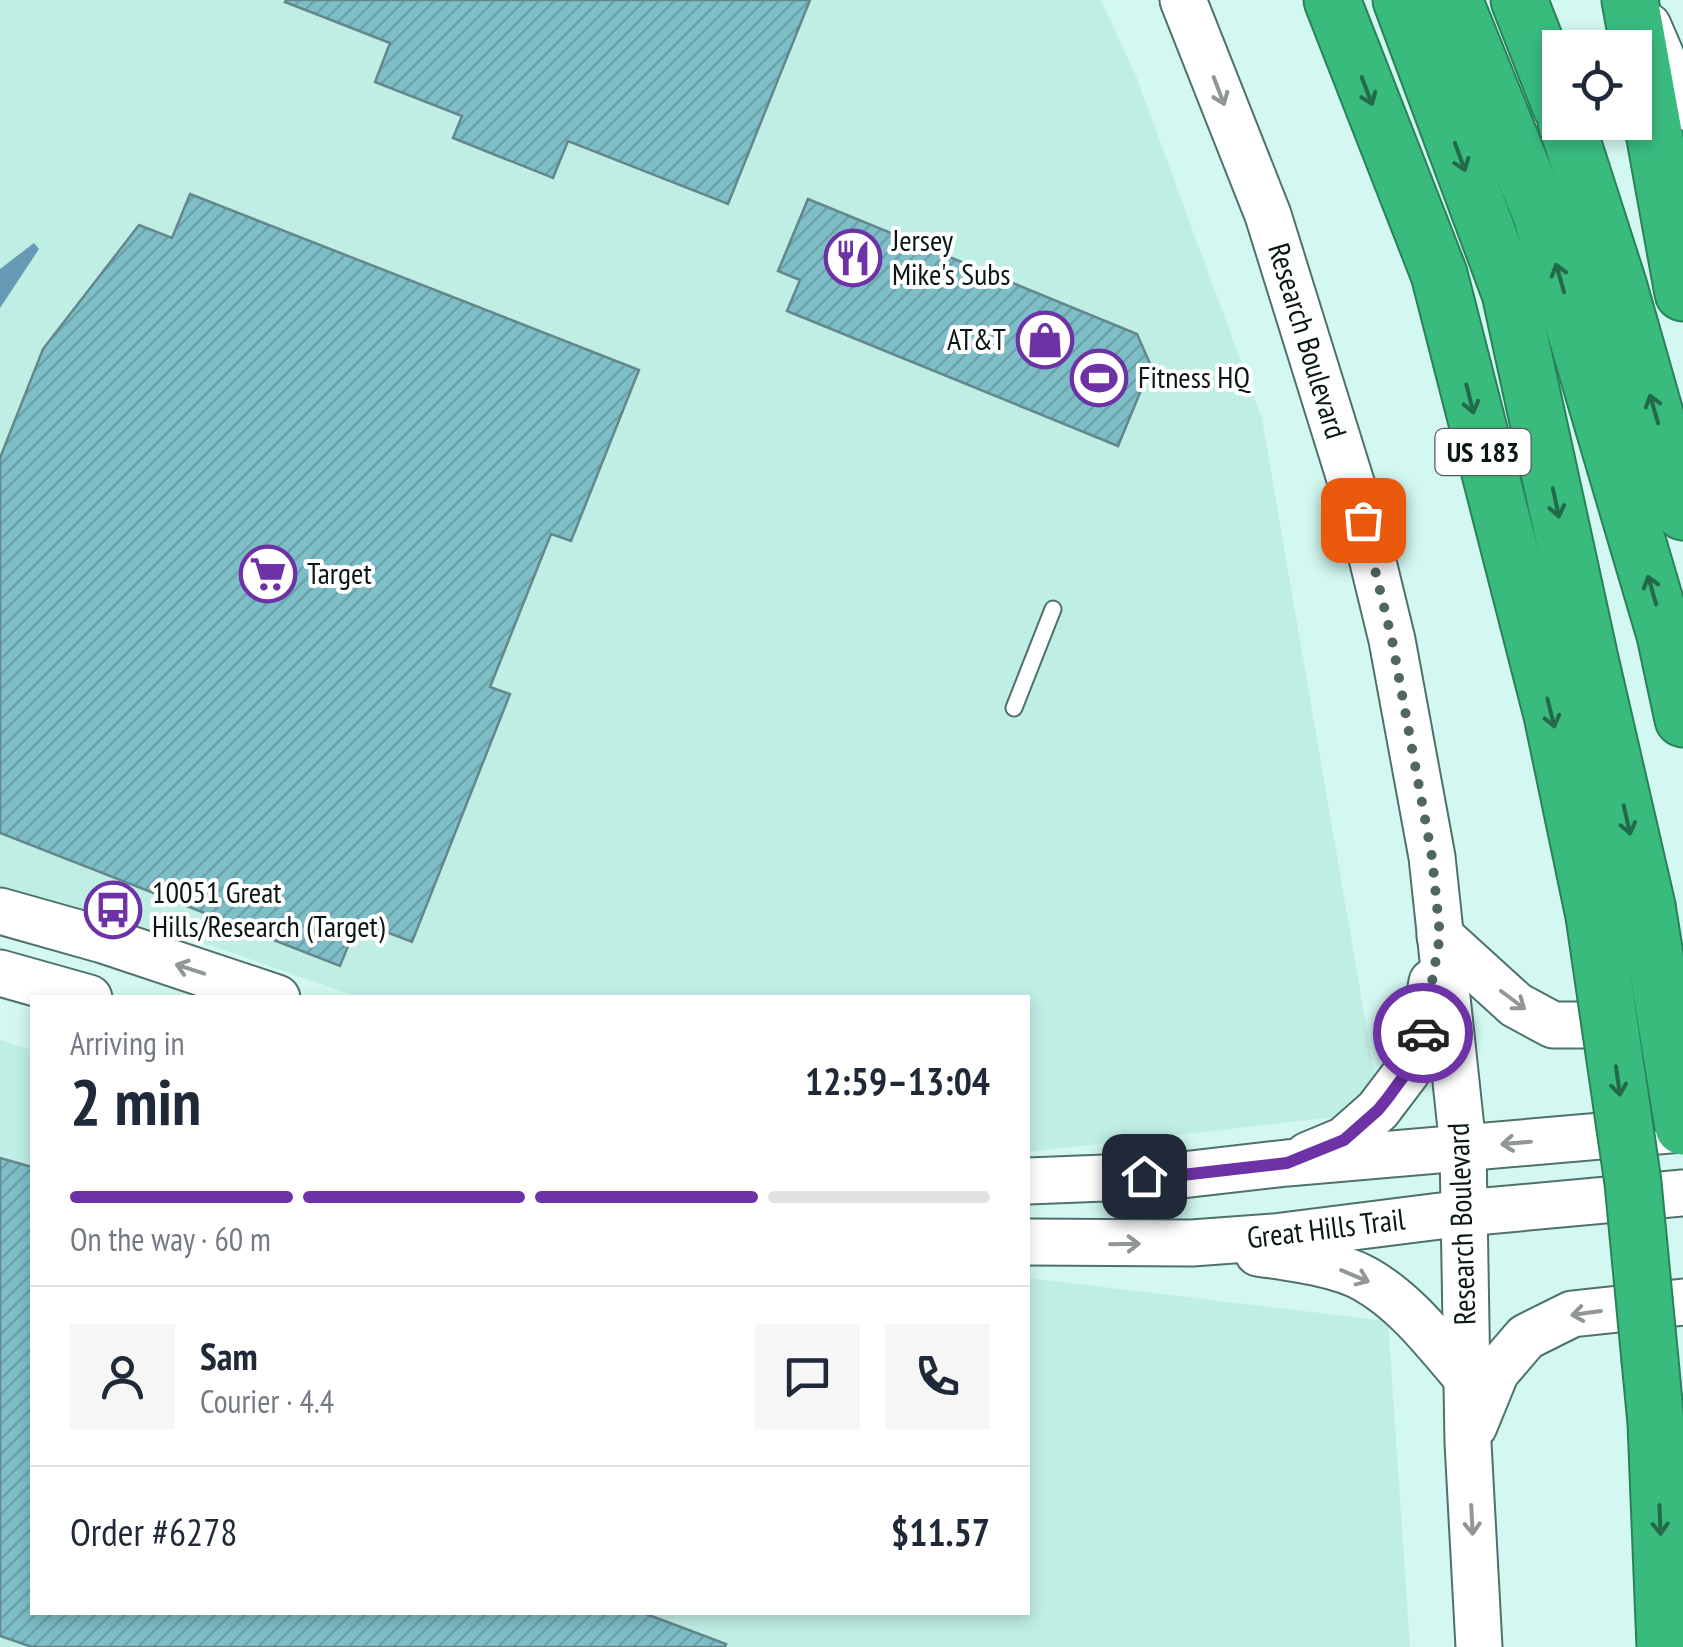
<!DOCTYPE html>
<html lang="en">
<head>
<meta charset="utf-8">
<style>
	:root { --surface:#fff; --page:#f6f6f7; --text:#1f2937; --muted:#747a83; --line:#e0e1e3; --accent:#6e32a7 }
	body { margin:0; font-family:"PT Sans Narrow",sans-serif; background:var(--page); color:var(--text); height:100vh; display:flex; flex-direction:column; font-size:38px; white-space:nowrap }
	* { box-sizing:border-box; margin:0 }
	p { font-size:32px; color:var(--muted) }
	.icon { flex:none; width:55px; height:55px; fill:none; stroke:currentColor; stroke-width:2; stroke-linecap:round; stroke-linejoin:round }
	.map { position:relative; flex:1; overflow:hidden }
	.side { position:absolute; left:30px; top:995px; width:1000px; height:620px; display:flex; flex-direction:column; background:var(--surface); border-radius:0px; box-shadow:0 5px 15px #0003 }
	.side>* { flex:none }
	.buttons { position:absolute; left:1542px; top:30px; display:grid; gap:20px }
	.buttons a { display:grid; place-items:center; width:110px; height:110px; border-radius:0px; background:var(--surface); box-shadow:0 5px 15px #0003; font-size:50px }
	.pin { position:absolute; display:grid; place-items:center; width:85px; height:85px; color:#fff; margin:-42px; border-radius:20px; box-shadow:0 5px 15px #0006 }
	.courier { position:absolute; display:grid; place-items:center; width:100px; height:100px; margin:-50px; border:8px solid #6e32a7; border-radius:50%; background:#fff; color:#222; box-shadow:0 2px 12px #0007 }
	.headline em { font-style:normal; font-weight:700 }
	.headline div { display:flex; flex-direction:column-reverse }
	.headline { display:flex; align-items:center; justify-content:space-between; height:170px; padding:0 40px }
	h1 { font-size:65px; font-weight:700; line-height:75px }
	.bar { display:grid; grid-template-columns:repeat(4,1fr); gap:15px 10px; align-content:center; height:120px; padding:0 40px }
	.bar i { height:12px; border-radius:8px; background:var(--line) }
	.bar .selected { background:var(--accent) }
	.bar p { grid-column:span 4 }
	.line { display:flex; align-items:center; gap:25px; padding:0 40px; border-top:2px solid var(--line) }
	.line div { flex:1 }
	.round { display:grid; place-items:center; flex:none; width:105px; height:105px; border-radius:0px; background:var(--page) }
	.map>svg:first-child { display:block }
	.built { fill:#bfeee5 }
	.water { fill:#679ab4 }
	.building { fill:url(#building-hatch); stroke:#64878c; stroke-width:2.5 }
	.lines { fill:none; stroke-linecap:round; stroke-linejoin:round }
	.lane-casing { stroke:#4f716b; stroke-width:19 }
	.secondary-casing { stroke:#4f716b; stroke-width:49 }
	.highway-casing { stroke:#298259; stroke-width:59 }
	.lane { stroke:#fff; stroke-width:15 }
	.secondary { stroke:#fff; stroke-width:45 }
	.highway { stroke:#39bb7e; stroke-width:55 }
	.highway-bridge-casing { stroke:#298259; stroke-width:59; stroke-linecap:butt }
	.highway-bridge { stroke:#39bb7e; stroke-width:55 }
	.oneway { stroke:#919796 }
	.oneway2 { stroke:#226a4a }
	.done { stroke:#506662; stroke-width:10; stroke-dasharray:0 18 }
	.route { stroke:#6e32a7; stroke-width:12 }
	.labels { text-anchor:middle; stroke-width:8; stroke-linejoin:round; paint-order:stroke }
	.shield { fill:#fff; stroke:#545d5b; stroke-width:2.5 }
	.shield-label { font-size:28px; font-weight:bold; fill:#0a1815 }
	.poi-label { font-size:30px; fill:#0a1815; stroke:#fff; text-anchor:start }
	.street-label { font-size:30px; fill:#0a1815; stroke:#fff }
</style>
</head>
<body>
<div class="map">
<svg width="1683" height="1647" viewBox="0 0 1683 1647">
	<defs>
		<pattern id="building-hatch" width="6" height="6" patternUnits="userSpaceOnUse" patternTransform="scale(2.5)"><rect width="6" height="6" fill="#7ebec7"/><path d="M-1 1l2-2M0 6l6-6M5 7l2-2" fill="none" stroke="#6ca3aa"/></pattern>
	</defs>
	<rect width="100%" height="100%" fill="#d3f8f1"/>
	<g class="built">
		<polygon points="0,0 1101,0 1136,76 1262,419 1381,1112 1028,1152 1028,998 358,997 212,946 0,891"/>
		<polygon points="0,1040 32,1050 32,1612 1028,1612 1028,1278 1388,1321 1410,1647 0,1647"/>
	</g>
	<polygon class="water" points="34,243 39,249 0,308 0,269"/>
	<g class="building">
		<polygon points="286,0 810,0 728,204 568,141 553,178 453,138 462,116 375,82 390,43 285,2"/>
		<polygon points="190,194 639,370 571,541 551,534 490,687 510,694 412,942 358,921 340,966 0,833 0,458 43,349 139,225 172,238"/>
		<polygon points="808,199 1137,334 1151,366 1118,446 787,311 800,280 778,271"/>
		<polygon points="0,1158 32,1167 32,1612 641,1612 726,1644 725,1647 32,1647 0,1636"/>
	</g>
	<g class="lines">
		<g class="lane-casing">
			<polyline id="lane" points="1014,708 1053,609"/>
		</g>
		<g class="secondary-casing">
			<g id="secondary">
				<polyline points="1183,0 1268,215 1363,521 1392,640 1432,857 1463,1147 1468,1443 1479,1647"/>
				<polyline points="1648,26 1683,107"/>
				<polyline points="0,911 103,940 277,998"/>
				<polyline points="1440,936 1516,1005 1553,1025 1683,1025"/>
				<polyline points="0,973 89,998"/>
				<polyline points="1308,1155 1344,1140 1378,1110 1406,1073 1422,1037 1432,982"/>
				<polyline points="1028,1181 1182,1175 1287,1163 1683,1129"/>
				<polyline points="1028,1242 1192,1243 1274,1237 1464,1213 1683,1193"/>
				<path d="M1258,1253C1290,1258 1337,1263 1365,1279C1406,1302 1435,1341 1466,1377"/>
				<polyline points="1474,1426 1496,1372 1526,1337 1572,1314 1683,1302"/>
			</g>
		</g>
		<g class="highway-casing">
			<g id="highway">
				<polyline points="1332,0 1439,274 1552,715 1594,916"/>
				<polyline points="1401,0 1510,293 1590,659 1647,906"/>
				<polyline points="1454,0 1541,215 1665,635 1683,719"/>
				<polyline points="1519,0 1560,105"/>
				<polyline points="1630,0 1683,293"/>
				<polyline points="1566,122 1619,287 1683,512"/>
				<polyline points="1650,1360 1656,1423 1665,1647"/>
			</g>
		</g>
		<use href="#lane" class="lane"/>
		<use href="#secondary" class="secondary"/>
		<use href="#highway" class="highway"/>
		<g class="highway-bridge-casing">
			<g id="highway-bridge">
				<polyline points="1647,906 1683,1127"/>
				<polyline points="1594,916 1633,1183 1650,1360"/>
			</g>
		</g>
		<use href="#highway-bridge" class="highway-bridge"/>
	</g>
	<defs><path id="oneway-shaft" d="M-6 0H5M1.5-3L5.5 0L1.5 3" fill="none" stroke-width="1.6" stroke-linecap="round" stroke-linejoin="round" transform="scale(2.5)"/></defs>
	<g class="oneway">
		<use href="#oneway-shaft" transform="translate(1219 91) rotate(69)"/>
		<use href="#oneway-shaft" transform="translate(190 969) rotate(-162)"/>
		<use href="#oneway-shaft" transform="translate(1513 1000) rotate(37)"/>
		<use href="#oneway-shaft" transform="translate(1516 1143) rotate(175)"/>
		<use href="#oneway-shaft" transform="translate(1125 1244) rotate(-1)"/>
		<use href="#oneway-shaft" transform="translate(1355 1276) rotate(23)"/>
		<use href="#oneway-shaft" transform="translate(1586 1313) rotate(172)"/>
		<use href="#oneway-shaft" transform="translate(1472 1520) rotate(87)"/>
	</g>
	<g class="oneway2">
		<use href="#oneway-shaft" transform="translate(1367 91) rotate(69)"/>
		<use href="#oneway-shaft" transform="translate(1460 157) rotate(70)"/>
		<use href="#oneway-shaft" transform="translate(1560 278) rotate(-106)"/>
		<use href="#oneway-shaft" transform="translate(1470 399) rotate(76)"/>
		<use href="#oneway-shaft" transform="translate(1654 409) rotate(-106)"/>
		<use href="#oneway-shaft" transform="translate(1556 503) rotate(78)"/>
		<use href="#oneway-shaft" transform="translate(1652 590) rotate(-106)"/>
		<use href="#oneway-shaft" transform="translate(1551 713) rotate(76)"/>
		<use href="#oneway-shaft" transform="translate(1627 820) rotate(77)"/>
		<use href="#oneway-shaft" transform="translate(1618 1081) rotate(82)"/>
		<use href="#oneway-shaft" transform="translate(1660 1520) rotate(88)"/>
	</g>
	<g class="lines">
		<polyline class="done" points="1363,520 1392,640 1432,857 1440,936 1423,1033"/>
		<polyline class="route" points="1144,1176 1182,1175 1287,1163 1344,1140 1378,1110 1387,1099 1406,1073 1423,1033"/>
	</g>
	<defs>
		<g id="restaurant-ring" transform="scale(2.875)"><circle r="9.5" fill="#fff" stroke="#6e32a7" stroke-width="1.5"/><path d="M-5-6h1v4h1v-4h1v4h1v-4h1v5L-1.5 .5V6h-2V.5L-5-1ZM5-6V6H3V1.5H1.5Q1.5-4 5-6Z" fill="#6e32a7"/></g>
		<g id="shop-ring" transform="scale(2.875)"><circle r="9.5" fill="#fff" stroke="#6e32a7" stroke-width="1.5"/><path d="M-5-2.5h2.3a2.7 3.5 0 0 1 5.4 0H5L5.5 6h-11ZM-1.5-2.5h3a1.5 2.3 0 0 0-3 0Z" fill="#6e32a7"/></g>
		<g id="stadium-ring" transform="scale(2.875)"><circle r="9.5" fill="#fff" stroke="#6e32a7" stroke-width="1.5"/><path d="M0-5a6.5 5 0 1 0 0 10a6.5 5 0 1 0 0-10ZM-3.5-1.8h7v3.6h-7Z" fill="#6e32a7"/></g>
		<g id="supermarket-ring" transform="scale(2.875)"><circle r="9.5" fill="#fff" stroke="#6e32a7" stroke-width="1.5"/><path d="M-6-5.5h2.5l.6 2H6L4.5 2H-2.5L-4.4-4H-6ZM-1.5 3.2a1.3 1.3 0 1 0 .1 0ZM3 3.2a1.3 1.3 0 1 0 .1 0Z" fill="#6e32a7"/></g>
		<g id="bus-ring" transform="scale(2.875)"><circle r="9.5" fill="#fff" stroke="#6e32a7" stroke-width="1.5"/><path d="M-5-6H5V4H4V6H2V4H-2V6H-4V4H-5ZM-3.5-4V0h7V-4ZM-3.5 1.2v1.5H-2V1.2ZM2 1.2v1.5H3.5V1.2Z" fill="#6e32a7"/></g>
	</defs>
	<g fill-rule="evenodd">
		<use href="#restaurant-ring" x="853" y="258"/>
		<use href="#shop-ring" x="1045" y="340"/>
		<use href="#stadium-ring" x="1099" y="378"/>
		<use href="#supermarket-ring" x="268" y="574"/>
		<use href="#bus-ring" x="113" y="910"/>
	</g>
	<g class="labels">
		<rect class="shield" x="1435.5" y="429" width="95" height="46" rx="8"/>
		<g class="shield-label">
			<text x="1483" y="462">US 183</text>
		</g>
		<g class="poi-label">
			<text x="892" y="251">Jersey<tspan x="892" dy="34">Mike's Subs</tspan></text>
			<text x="1006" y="350" text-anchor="end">AT&amp;T</text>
			<text x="1138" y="388">Fitness HQ</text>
			<text x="307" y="584">Target</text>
			<text x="152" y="903">10051 Great<tspan x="152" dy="34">Hills/Research (Target)</tspan></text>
		</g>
		<g class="street-label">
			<text transform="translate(1307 341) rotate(73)" y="10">Research Boulevard</text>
			<text transform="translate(1462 1224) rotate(-92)" y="10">Research Boulevard</text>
			<text transform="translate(1326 1229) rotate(-7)" y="10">Great Hills Trail</text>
		</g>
	</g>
</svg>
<div class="buttons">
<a><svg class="icon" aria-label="locate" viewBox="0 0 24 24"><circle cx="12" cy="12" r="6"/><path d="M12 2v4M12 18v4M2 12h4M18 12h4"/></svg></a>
</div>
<div class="pin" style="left:1363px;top:520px;background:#ea580c"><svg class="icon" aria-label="bag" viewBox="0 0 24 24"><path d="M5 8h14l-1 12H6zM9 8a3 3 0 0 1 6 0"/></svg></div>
<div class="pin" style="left:1144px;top:1176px;background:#1f2937"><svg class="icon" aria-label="home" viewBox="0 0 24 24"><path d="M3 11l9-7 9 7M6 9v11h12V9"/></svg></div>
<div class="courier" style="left:1423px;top:1033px"><svg class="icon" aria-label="car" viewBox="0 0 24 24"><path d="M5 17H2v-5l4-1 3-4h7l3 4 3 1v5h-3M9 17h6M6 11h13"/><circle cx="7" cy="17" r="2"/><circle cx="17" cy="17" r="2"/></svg></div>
<section class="side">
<div class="headline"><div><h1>2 min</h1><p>Arriving in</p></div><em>12:59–13:04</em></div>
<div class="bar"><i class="selected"></i><i class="selected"></i><i class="selected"></i><i></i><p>On the way · 60 m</p></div>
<div class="line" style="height:180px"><a class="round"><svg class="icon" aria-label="person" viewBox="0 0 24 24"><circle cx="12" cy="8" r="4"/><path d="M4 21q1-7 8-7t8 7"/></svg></a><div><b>Sam</b><p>Courier · 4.4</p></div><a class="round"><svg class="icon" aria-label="chat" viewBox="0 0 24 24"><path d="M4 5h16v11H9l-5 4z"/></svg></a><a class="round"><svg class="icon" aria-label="phone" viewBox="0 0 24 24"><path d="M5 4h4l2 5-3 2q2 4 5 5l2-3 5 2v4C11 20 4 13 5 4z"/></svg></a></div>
<div class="line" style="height:130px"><div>Order #6278</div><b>$11.57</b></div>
</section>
</div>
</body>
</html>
